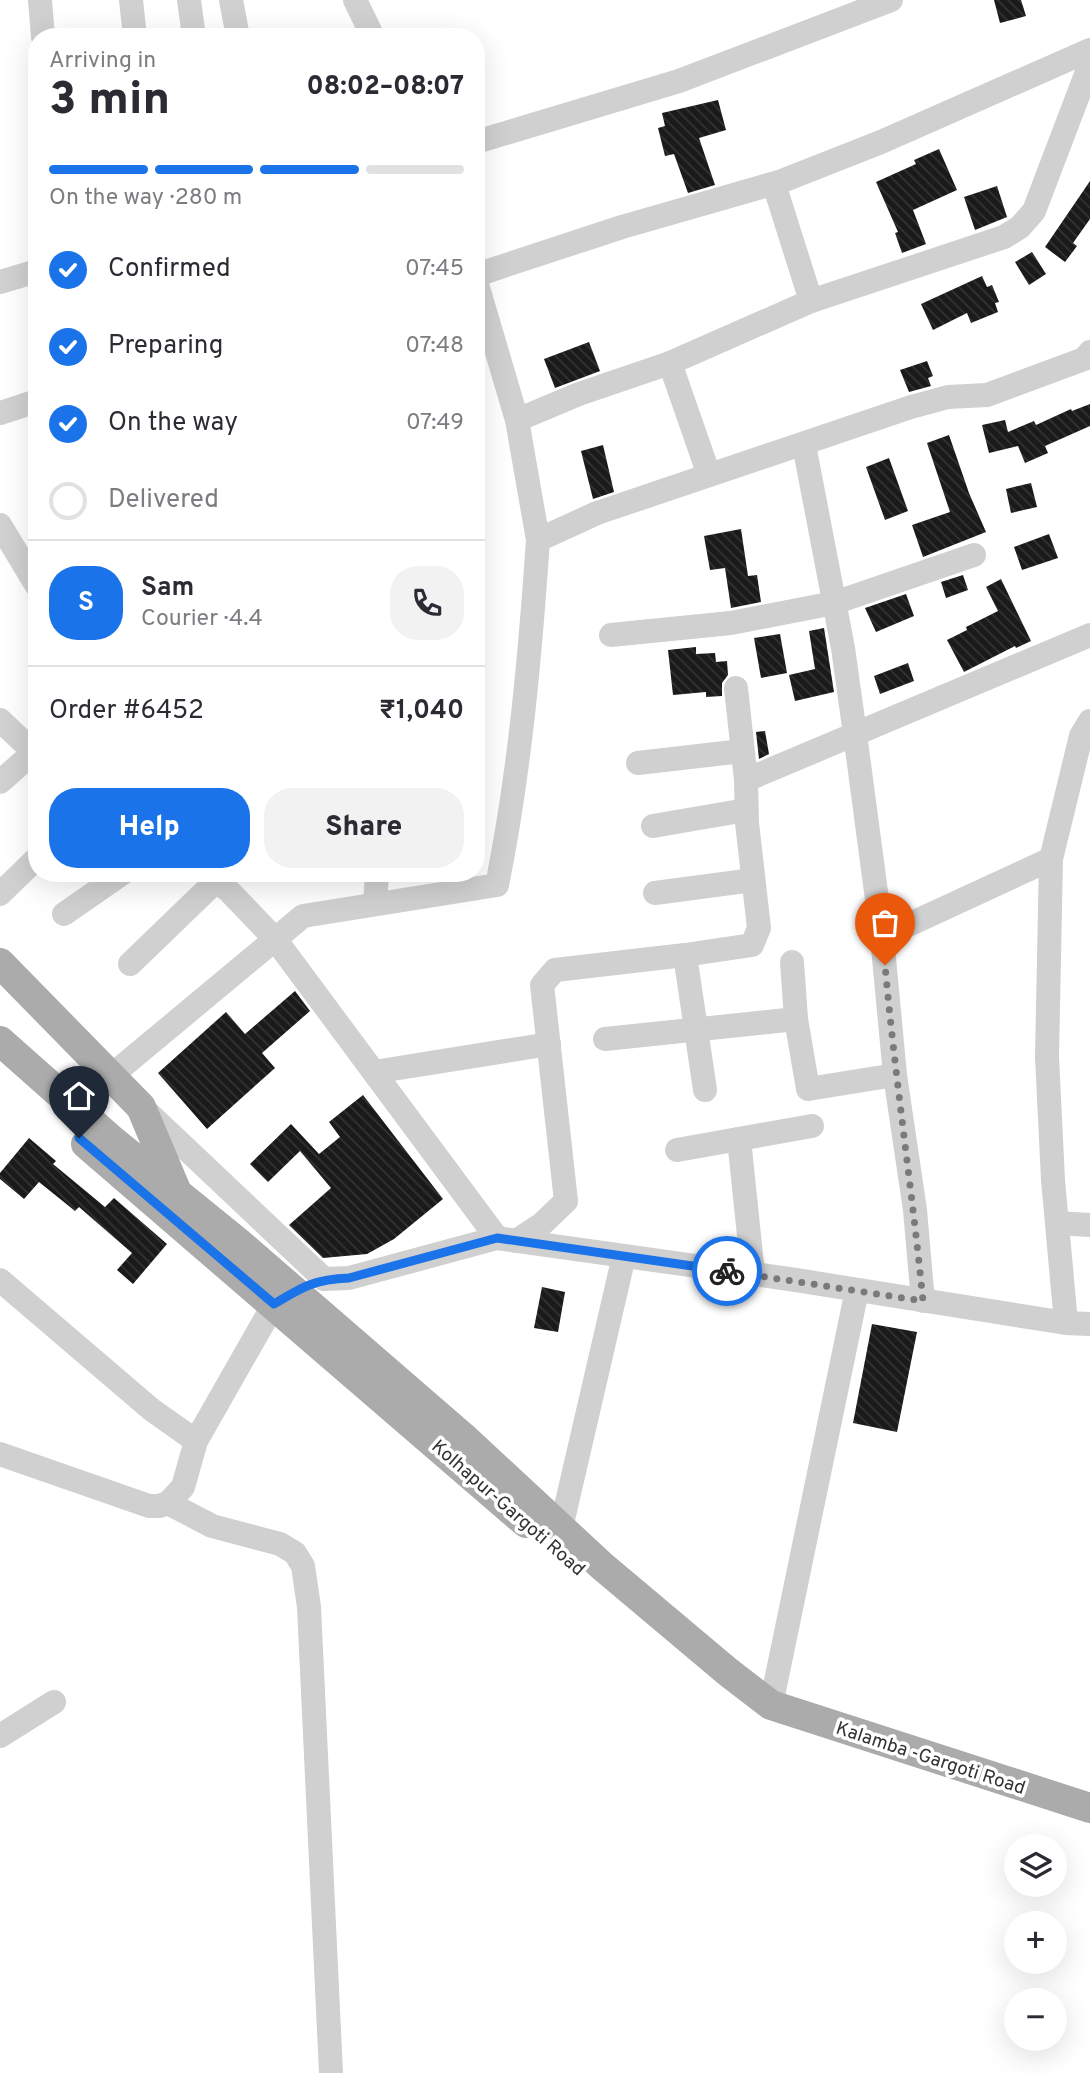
<!DOCTYPE html>
<html lang="en">
<head>
<meta charset="utf-8">
<style>
	:root { --surface:#fff; --page:#f2f2f3; --text:#2b2b33; --muted:#7c7c81; --line:#e1e1e2; --accent:#1a73e8 }
	body { margin:0; font-family:Overpass,sans-serif; background:var(--page); color:var(--text); height:100vh; display:flex; flex-direction:column; font-size:26px; white-space:nowrap }
	* { box-sizing:border-box; margin:0 }
	p { font-size:23px; color:var(--muted) }
	.icon { flex:none; width:38px; height:38px; fill:none; stroke:currentColor; stroke-width:2; stroke-linecap:round; stroke-linejoin:round }
	.map { position:relative; flex:1; overflow:hidden }
	.details { position:absolute; left:28px; top:28px; width:457px; height:854px; display:flex; flex-direction:column; background:var(--surface); border-radius:28px; box-shadow:0 7px 28px #0002 }
	.details>* { flex:none }
	.fabs { position:absolute; left:1004px; top:1834px; display:grid; gap:14px }
	.fabs a { display:grid; place-items:center; width:63px; height:63px; border-radius:50%; background:var(--surface); box-shadow:0 7px 28px #0002; font-size:35px }
	.pin { position:absolute; display:grid; place-items:center; width:60px; height:60px; color:#fff; margin:-72px -30px; border-radius:50% 50% 50% 0; rotate:-45deg; box-shadow:0 0 7px #0007 }
	.pin .icon { rotate:45deg }
	.courier { position:absolute; display:grid; place-items:center; width:70px; height:70px; margin:-35px; border:5px solid #1a73e8; border-radius:50%; background:#fff; color:#222; box-shadow:0 2px 9px #0007 }
	.headline em { font-style:normal; font-weight:800 }
	.headline div { display:flex; flex-direction:column-reverse }
	.headline { display:flex; align-items:center; justify-content:space-between; height:119px; padding:0 21px }
	h1 { font-size:46px; font-weight:800; line-height:52px }
	.bar { display:grid; grid-template-columns:repeat(4,1fr); gap:10px 7px; align-content:center; height:84px; padding:0 21px }
	.bar i { height:9px; border-radius:5px; background:var(--line) }
	.bar .on { background:var(--accent) }
	.bar p { grid-column:span 4 }
	.line { display:flex; align-items:center; gap:18px; padding:0 21px; border-top:2px solid var(--line) }
	.line div { flex:1 }
	.round { display:grid; place-items:center; flex:none; width:74px; height:74px; border-radius:28px; background:var(--page) }
	ol { padding:0 21px; list-style:none }
	li { display:flex; align-items:center; gap:21px; height:77px }
	li p { margin-inline-start:auto }
	li .icon { padding:7px; border-radius:50%; background:var(--accent); color:#fff; stroke-width:4 }
	li:last-child { color:var(--muted) }
	li i { width:38px; height:38px; border:4px solid var(--line); border-radius:50% }
	.action { display:flex; gap:14px; margin-top:auto; padding:14px 21px }
	.action a { flex:1; height:80px; border-radius:28px; background:var(--accent); color:#fff; font-size:28px; font-weight:800; line-height:80px; text-align:center }
	.action a+a { background:var(--page); color:var(--text) }
	.map>svg:first-child { display:block }
	.building { fill:url(#building-back-hatch) }
	.lines { fill:none; stroke-linecap:round; stroke-linejoin:round }
	.minor { stroke:#d0d0d0; stroke-width:24 }
	.major { stroke:#ababab; stroke-width:30 }
	.done { stroke:#7a7a7a; stroke-width:7; stroke-dasharray:0 12.6 }
	.route { stroke:#1a73e8; stroke-width:9 }
	.labels { text-anchor:middle; stroke-width:7; stroke-linejoin:round; paint-order:stroke }
	.street-label { font-size:19px; fill:#333; stroke:#fff }
</style>
</head>
<body>
<div class="map">
<svg width="1090" height="2073" viewBox="0 0 1090 2073">
	<defs>
		<pattern id="building-back-hatch" width="6" height="6" patternUnits="userSpaceOnUse" patternTransform="scale(1.75)"><rect width="6" height="6" fill="#1a1a1a"/><path d="M-1 5l2 2M0 0l6 6M5-1l2 2" fill="none" stroke="#333"/></pattern>
	</defs>
	<rect width="100%" height="100%" fill="#fff"/>
	<g class="building">
		<polygon points="994,0 1021,0 1026,16 1000,23"/>
		<polygon points="718,100 726,130 699,138 715,185 688,193 674,154 665,156 658,128 665,126 662,113"/>
		<polygon points="939,149 957,190 913,210 926,244 902,253 895,233 898,232 876,182 916,164 914,160"/>
		<polygon points="1090,181 1090,219 1073,243 1077,246 1065,262 1045,247"/>
		<polygon points="997,186 1007,217 975,230 964,197"/>
		<polygon points="1032,252 1046,274 1029,285 1015,262"/>
		<polygon points="982,276 987,287 992,285 999,302 995,303 998,312 971,323 967,313 933,330 921,304"/>
		<polygon points="589,342 600,371 555,388 544,359"/>
		<polygon points="927,361 933,376 928,378 931,386 909,392 900,370"/>
		<polygon points="1090,404 1090,426 1045,446 1048,453 1025,463 1018,446 989,453 982,425 1005,420 1008,432 1034,421 1036,425 1071,409 1072,411"/>
		<polygon points="949,435 969,493 986,532 923,557 912,525 950,512 927,443"/>
		<polygon points="603,445 614,492 593,499 581,451"/>
		<polygon points="889,458 908,511 885,520 866,467"/>
		<polygon points="1031,483 1037,507 1011,513 1006,489"/>
		<polygon points="741,529 748,576 757,575 761,602 731,608 725,568 710,570 704,536"/>
		<polygon points="1049,534 1058,558 1022,570 1014,547"/>
		<polygon points="963,575 968,590 946,598 941,582"/>
		<polygon points="1001,579 1031,641 1016,648 1015,646 964,672 947,640 967,630 966,627 998,611 986,587"/>
		<polygon points="906,594 914,616 876,632 865,608"/>
		<polygon points="824,628 834,692 795,701 789,675 815,669 809,631"/>
		<polygon points="780,634 787,673 761,678 754,638"/>
		<polygon points="696,647 696,654 715,653 716,662 727,661 728,675 722,683 722,696 706,697 706,692 673,695 668,650"/>
		<polygon points="908,663 914,681 880,694 874,676"/>
		<polygon points="765,731 769,754 759,759 756,732"/>
		<polygon points="295,991 310,1011 262,1053 275,1068 207,1129 158,1073 226,1012 245,1034"/>
		<polygon points="363,1095 443,1199 394,1239 367,1254 323,1258 289,1225 331,1188 300,1151 268,1182 250,1164 291,1124 319,1154 340,1137 329,1122"/>
		<polygon points="29,1138 56,1161 53,1164 105,1207 114,1198 167,1244 133,1284 117,1270 132,1253 79,1207 75,1211 39,1182 24,1199 0,1179 0,1173"/>
		<polygon points="542,1287 565,1292 558,1332 534,1328"/>
		<polygon points="872,1324 917,1332 897,1432 853,1423"/>
	</g>
	<g class="lines">
		<g class="minor">
			<polyline points="40,0 43,37"/>
			<polyline points="131,0 135,37"/>
			<polyline points="189,0 194,37"/>
			<polyline points="231,0 238,37"/>
			<polyline points="355,0 373,37"/>
			<polyline points="476,142 679,81 891,0"/>
			<polyline points="774,184 811,301"/>
			<polyline points="476,275 622,227 782,181 881,142 1090,50"/>
			<polyline points="476,281 517,420"/>
			<polyline points="0,282 37,271"/>
			<polyline points="670,363 709,475"/>
			<polyline points="0,413 37,401"/>
			<polyline points="804,445 843,648 855,734 882,937 895,1075 915,1210 923,1301"/>
			<polyline points="0,525 37,586"/>
			<polyline points="538,540 517,420 579,394 670,363 811,301 1004,237 1020,227 1034,211 1090,64"/>
			<polyline points="611,635 731,623 834,603 974,555"/>
			<polyline points="0,720 37,755"/>
			<polyline points="638,763 742,751"/>
			<polyline points="746,780 1090,635"/>
			<polyline points="0,782 34,752"/>
			<polyline points="653,826 746,810"/>
			<polyline points="205,873 228,890 275,939 497,1238"/>
			<polyline points="655,893 753,880"/>
			<polyline points="0,894 37,858"/>
			<polyline points="375,904 377,873"/>
			<polyline points="64,914 123,873"/>
			<polyline points="882,937 1051,859"/>
			<polyline points="685,955 705,1090"/>
			<polyline points="792,962 796,1019 808,1089 895,1075"/>
			<polyline points="130,964 216,881"/>
			<polyline points="605,1039 796,1019"/>
			<polyline points="374,1072 549,1044"/>
			<path d="M112,1075L303,916L497,885C520,771 530,656 538,540L597,513L911,407L948,397L987,395L1084,359L1090,352"/>
			<polyline points="144,1109 324,1279 349,1278 497,1238 796,1280 1066,1323 1090,1324"/>
			<polyline points="739,1139 753,1274"/>
			<polyline points="677,1150 812,1126"/>
			<polyline points="1057,1223 1090,1225"/>
			<polyline points="516,1241 542,1224 566,1201 542,985 555,970 685,955 752,945 759,928 747,823 746,780 736,688"/>
			<polyline points="0,1280 152,1410 196,1441"/>
			<polyline points="1066,1323 1053,1180 1047,1057 1051,859 1081,736 1090,721"/>
			<polyline points="0,1454 149,1506 159,1506 168,1503 183,1487 196,1441 274,1304 286,1297"/>
			<polyline points="168,1503 212,1526 280,1544 295,1553 303,1566 309,1607 331,2073"/>
			<polyline points="561,1528 624,1256"/>
			<polyline points="771,1705 857,1290"/>
			<polyline points="0,1736 54,1702"/>
		</g>
		<g class="major">
			<polyline points="0,963 141,1107 176,1190"/>
			<polyline points="0,1041 113,1141 240,1244 463,1437 602,1566 728,1672 771,1705 1090,1808"/>
			<polyline points="86,1144 526,1523"/>
		</g>
	</g>
	<g class="lines">
		<path class="done" d="M727,1271L923,1301C912,1189 895,1077 885,965"/>
		<path class="route" d="M79,1138L274,1304C302,1287 315,1279 349,1278L497,1238L727,1271"/>
	</g>
	<g class="labels">
		<g class="street-label">
			<text transform="translate(509 1507) rotate(41)" y="7">Kolhapur-Gargoti Road</text>
			<text transform="translate(931 1757) rotate(18)" y="7">Kalamba -Gargoti Road</text>
		</g>
	</g>
</svg>
<div class="fabs">
<a><svg class="icon" aria-label="layers" viewBox="0 0 24 24"><path d="M12 4l9 5-9 5-9-5zM3 14l9 5 9-5"/></svg></a>
<a>+</a>
<a>−</a>
</div>
<div class="pin" style="left:885px;top:965px;background:#ea580c"><svg class="icon" aria-label="bag" viewBox="0 0 24 24"><path d="M5 8h14l-1 12H6zM9 8a3 3 0 0 1 6 0"/></svg></div>
<div class="pin" style="left:79px;top:1138px;background:#1f2937"><svg class="icon" aria-label="home" viewBox="0 0 24 24"><path d="M3 11l9-7 9 7M6 9v11h12V9"/></svg></div>
<div class="courier" style="left:727px;top:1271px"><svg class="icon" aria-label="bike" viewBox="0 0 24 24"><circle cx="6" cy="16" r="4"/><circle cx="18" cy="16" r="4"/><path d="M6 16l4-8h5l3 8M10 8l3 8H6M13 5h3"/></svg></div>
<section class="details">
<div class="headline"><div><h1>3 min</h1><p>Arriving in</p></div><em>08:02–08:07</em></div>
<div class="bar"><i class="on"></i><i class="on"></i><i class="on"></i><i></i><p>On the way · 280 m</p></div>
<ol>
<li><svg class="icon" aria-label="check" viewBox="0 0 24 24"><path d="M5 12l5 5 9-10"/></svg>Confirmed<p>07:45</p></li>
<li><svg class="icon" aria-label="check" viewBox="0 0 24 24"><path d="M5 12l5 5 9-10"/></svg>Preparing<p>07:48</p></li>
<li><svg class="icon" aria-label="check" viewBox="0 0 24 24"><path d="M5 12l5 5 9-10"/></svg>On the way<p>07:49</p></li>
<li><i></i>Delivered</li>
</ol>
<div class="line" style="height:126px"><b class="round" style="background:var(--accent);color:#fff">S</b><div><b>Sam</b><p>Courier · 4.4</p></div><a class="round"><svg class="icon" aria-label="phone" viewBox="0 0 24 24"><path d="M5 4h4l2 5-3 2q2 4 5 5l2-3 5 2v4C11 20 4 13 5 4z"/></svg></a></div>
<div class="line" style="height:91px"><div>Order #6452</div><b>₹1,040</b></div>
<div class="action"><a>Help</a><a>Share</a></div>
</section>
</div>
</body>
</html>
